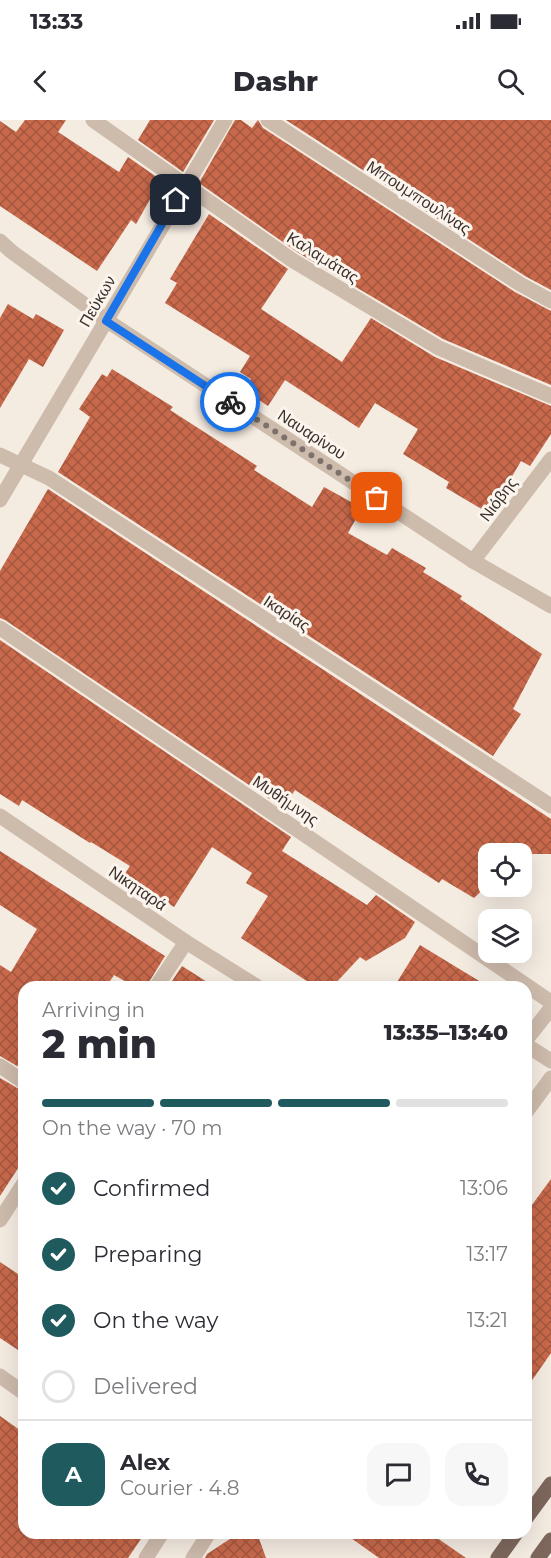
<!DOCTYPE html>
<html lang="en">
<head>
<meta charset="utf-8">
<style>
	:root { --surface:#fff; --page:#f7f7f7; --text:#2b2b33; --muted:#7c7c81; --line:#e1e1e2; --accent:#1f5a5e }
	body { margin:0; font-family:Montserrat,sans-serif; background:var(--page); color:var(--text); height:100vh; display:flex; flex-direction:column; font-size:22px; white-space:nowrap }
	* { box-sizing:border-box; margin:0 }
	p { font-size:20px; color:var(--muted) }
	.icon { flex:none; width:33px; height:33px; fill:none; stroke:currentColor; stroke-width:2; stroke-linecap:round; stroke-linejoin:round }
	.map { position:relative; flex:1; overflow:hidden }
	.drawer { position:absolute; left:18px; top:861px; width:514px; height:558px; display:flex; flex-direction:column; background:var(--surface); border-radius:18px; box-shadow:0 6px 24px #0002 }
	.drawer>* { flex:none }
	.fabs { position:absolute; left:478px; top:723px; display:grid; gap:12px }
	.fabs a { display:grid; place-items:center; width:54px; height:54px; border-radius:12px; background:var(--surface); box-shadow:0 6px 24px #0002; font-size:30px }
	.pin { position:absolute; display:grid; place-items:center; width:51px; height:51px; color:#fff; margin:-26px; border-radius:12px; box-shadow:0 3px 9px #0006 }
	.courier { position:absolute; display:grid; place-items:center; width:60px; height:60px; margin:-30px; border:4px solid #1a73e8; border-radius:50%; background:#fff; color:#222; box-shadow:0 2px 8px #0007 }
	.summary em { font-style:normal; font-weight:800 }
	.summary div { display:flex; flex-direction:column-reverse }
	.summary { display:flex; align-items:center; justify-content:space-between; height:102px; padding:0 24px }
	h1 { font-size:39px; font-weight:800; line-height:45px }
	.bar { display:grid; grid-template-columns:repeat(4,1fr); gap:9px 6px; align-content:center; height:72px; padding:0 24px }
	.bar i { height:8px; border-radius:4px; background:var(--line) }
	.bar .on { background:var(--accent) }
	.bar p { grid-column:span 4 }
	.line { display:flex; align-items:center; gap:15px; padding:0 24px; border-top:2px solid var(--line) }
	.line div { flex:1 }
	.round { display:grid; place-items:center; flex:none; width:63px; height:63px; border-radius:18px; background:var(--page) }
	ol { padding:0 24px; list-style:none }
	li { display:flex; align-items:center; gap:18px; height:66px }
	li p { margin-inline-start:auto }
	li .icon { padding:6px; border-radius:50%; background:var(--accent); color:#fff; stroke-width:4 }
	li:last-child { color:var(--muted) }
	li i { width:33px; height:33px; border:3px solid var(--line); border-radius:50% }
	.status { display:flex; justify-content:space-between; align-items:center; height:42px; padding:0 30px; background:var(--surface); direction:ltr }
	.status svg { height:16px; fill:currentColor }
	header { display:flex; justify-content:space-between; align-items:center; height:78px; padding:0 24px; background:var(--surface); font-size:27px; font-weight:800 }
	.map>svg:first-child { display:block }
	.building { fill:url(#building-cross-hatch) }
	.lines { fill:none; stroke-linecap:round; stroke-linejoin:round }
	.street { stroke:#cdbbac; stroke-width:15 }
	.primary { stroke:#7d675c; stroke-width:15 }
	.done { stroke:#7c716b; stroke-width:6; stroke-dasharray:0 10.8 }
	.route { stroke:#1a73e8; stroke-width:8 }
	.labels { text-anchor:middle; stroke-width:6; stroke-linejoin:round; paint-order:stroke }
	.street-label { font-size:16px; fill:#3b302b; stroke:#fbf5ee }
</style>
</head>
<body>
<div class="status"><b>13:33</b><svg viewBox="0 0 49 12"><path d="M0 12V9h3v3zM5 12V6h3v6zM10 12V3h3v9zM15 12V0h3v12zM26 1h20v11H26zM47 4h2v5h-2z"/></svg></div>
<header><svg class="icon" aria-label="back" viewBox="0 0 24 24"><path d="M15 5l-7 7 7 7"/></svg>Dashr<svg class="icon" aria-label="search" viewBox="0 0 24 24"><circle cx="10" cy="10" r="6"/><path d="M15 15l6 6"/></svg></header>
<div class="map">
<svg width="551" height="1438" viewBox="0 0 551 1438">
	<defs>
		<pattern id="building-cross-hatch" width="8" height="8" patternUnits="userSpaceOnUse" patternTransform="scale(1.5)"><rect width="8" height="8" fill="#c8694b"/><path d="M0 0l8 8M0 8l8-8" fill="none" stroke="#a4573f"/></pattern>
	</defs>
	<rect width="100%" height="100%" fill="#f4ebe1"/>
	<g class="building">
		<polygon points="25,0 66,0 58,12 119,52 128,37 161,60 136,104 131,100 97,151 0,86 0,1 16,12"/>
		<polygon points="150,0 214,0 183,52 138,20"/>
		<polygon points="235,0 241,0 252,8 258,0 263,8 515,172 551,191 551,265 443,219 297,132 199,63"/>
		<polygon points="286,0 551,0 551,170 525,156"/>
		<polygon points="209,94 288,149 261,189 342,242 371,198 435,237 551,286 551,314 530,346 521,341 490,394 446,368 449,362 403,334 418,309 375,283 359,308 285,260 268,286 244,270 251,259 240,252 250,236 165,183 177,163 170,159"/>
		<polygon points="8,184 33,199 36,194 64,210 43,247 29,239 0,288 0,198"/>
		<polygon points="112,249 173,287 170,290 257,346 254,350 312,387 324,367 362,388 348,413 387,435 392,428 426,448 423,452 462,476 460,479 542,534 513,589 521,594 493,636 58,352 90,297 79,289 102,254 107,257"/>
		<polygon points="48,369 551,699 551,734 489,734 489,764 474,778 442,759 439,763 295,670 283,688 5,500 0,498 0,451"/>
		<polygon points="0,520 291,717 282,731 367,785 376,775 415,802 405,818 366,841 360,837 332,867 316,867 241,818 268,776 246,763 252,753 212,727 174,787 124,755 130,746 91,722 90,723 22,680 19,686 0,674"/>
		<polygon points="0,731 165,836 146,867 142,867 132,861 130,864 114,855 106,867 24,867 24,950 0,936 0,845 11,852 37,809 0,785"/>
		<polygon points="420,825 489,867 394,867"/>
		<polygon points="182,846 215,867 168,867"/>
		<polygon points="0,958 24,972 24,1039 0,1076"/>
		<polygon points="551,1059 551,1233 526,1269 526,1093"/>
		<polygon points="0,1142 24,1158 24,1234 0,1218"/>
		<polygon points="0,1296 24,1313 24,1413 145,1413 128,1438 0,1438"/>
		<polygon points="239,1413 257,1413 266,1438 205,1438 207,1434"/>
		<polygon points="344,1413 430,1413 466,1438 379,1438"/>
	</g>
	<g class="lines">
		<g class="street">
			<polyline points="93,0 292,140 439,228 551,276"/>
			<polyline points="268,0 520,164 551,181"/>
			<polyline points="0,121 12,132 106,200 473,441 551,486"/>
			<polyline points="0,335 49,358 551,686"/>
			<polyline points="0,380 225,0"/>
			<polyline points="473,441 551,339"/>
			<polyline points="0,508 551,882"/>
			<polyline points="0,696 186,822 258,867"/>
			<polyline points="156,867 186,822"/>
			<polyline points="526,920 551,888"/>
			<polyline points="526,925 551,941"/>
			<polyline points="0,946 24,962"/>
			<polyline points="526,992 551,958"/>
			<polyline points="0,1100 24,1063"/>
			<polyline points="0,1256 24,1273"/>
			<polyline points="146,1438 162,1413"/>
			<polyline points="193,1438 209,1413"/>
		</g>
		<g class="primary">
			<polyline points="526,1398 551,1364"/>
			<polyline points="498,1438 516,1413"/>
			<polyline points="538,1438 551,1420"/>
		</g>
	</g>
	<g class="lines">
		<polyline class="done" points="230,282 377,378"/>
		<polyline class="route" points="176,80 106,201 230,282"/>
	</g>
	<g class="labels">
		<g class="street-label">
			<text transform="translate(419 77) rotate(33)" y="6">Μπουμπουλίνας</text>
			<text transform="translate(323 137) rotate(32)" y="6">Καλαμάτας</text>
			<text transform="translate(97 181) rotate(-60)" y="6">Πεύκων</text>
			<text transform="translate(312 314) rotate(33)" y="6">Ναυαρίνου</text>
			<text transform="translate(498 379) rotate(-53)" y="6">Νιόβης</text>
			<text transform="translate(287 493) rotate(33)" y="6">Ικαρίας</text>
			<text transform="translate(286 680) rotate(34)" y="6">Μυθήμνης</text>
			<text transform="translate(138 768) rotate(34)" y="6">Νικηταρά</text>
		</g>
	</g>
</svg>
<div class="fabs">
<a><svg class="icon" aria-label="locate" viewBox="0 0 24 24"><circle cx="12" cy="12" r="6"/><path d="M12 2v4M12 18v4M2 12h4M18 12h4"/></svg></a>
<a><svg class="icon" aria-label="layers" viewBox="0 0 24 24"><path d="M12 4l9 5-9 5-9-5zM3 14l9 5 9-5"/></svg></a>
</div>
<div class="pin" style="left:377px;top:378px;background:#ea580c"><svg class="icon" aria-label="bag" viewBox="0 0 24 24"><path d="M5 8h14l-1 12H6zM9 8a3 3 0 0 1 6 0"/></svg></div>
<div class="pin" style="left:176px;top:80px;background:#1f2937"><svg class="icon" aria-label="home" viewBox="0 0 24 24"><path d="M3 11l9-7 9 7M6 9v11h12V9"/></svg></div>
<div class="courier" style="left:230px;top:282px"><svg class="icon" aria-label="bike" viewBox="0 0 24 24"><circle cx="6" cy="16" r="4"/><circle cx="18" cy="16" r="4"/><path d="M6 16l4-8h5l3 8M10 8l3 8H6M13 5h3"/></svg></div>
<section class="drawer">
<div class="summary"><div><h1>2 min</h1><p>Arriving in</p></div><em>13:35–13:40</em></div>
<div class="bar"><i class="on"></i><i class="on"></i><i class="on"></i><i></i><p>On the way · 70 m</p></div>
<ol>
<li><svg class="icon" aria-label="check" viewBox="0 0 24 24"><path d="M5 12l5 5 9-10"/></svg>Confirmed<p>13:06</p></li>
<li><svg class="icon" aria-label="check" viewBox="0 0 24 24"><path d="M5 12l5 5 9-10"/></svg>Preparing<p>13:17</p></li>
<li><svg class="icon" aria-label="check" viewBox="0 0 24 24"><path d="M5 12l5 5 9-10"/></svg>On the way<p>13:21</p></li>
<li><i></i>Delivered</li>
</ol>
<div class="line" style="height:108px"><b class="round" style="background:var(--accent);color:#fff">A</b><div><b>Alex</b><p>Courier · 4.8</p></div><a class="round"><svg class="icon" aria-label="chat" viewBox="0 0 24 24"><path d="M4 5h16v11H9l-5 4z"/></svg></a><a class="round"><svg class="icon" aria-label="phone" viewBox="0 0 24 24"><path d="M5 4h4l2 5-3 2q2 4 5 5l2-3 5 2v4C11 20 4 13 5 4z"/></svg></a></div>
</section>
</div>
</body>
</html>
